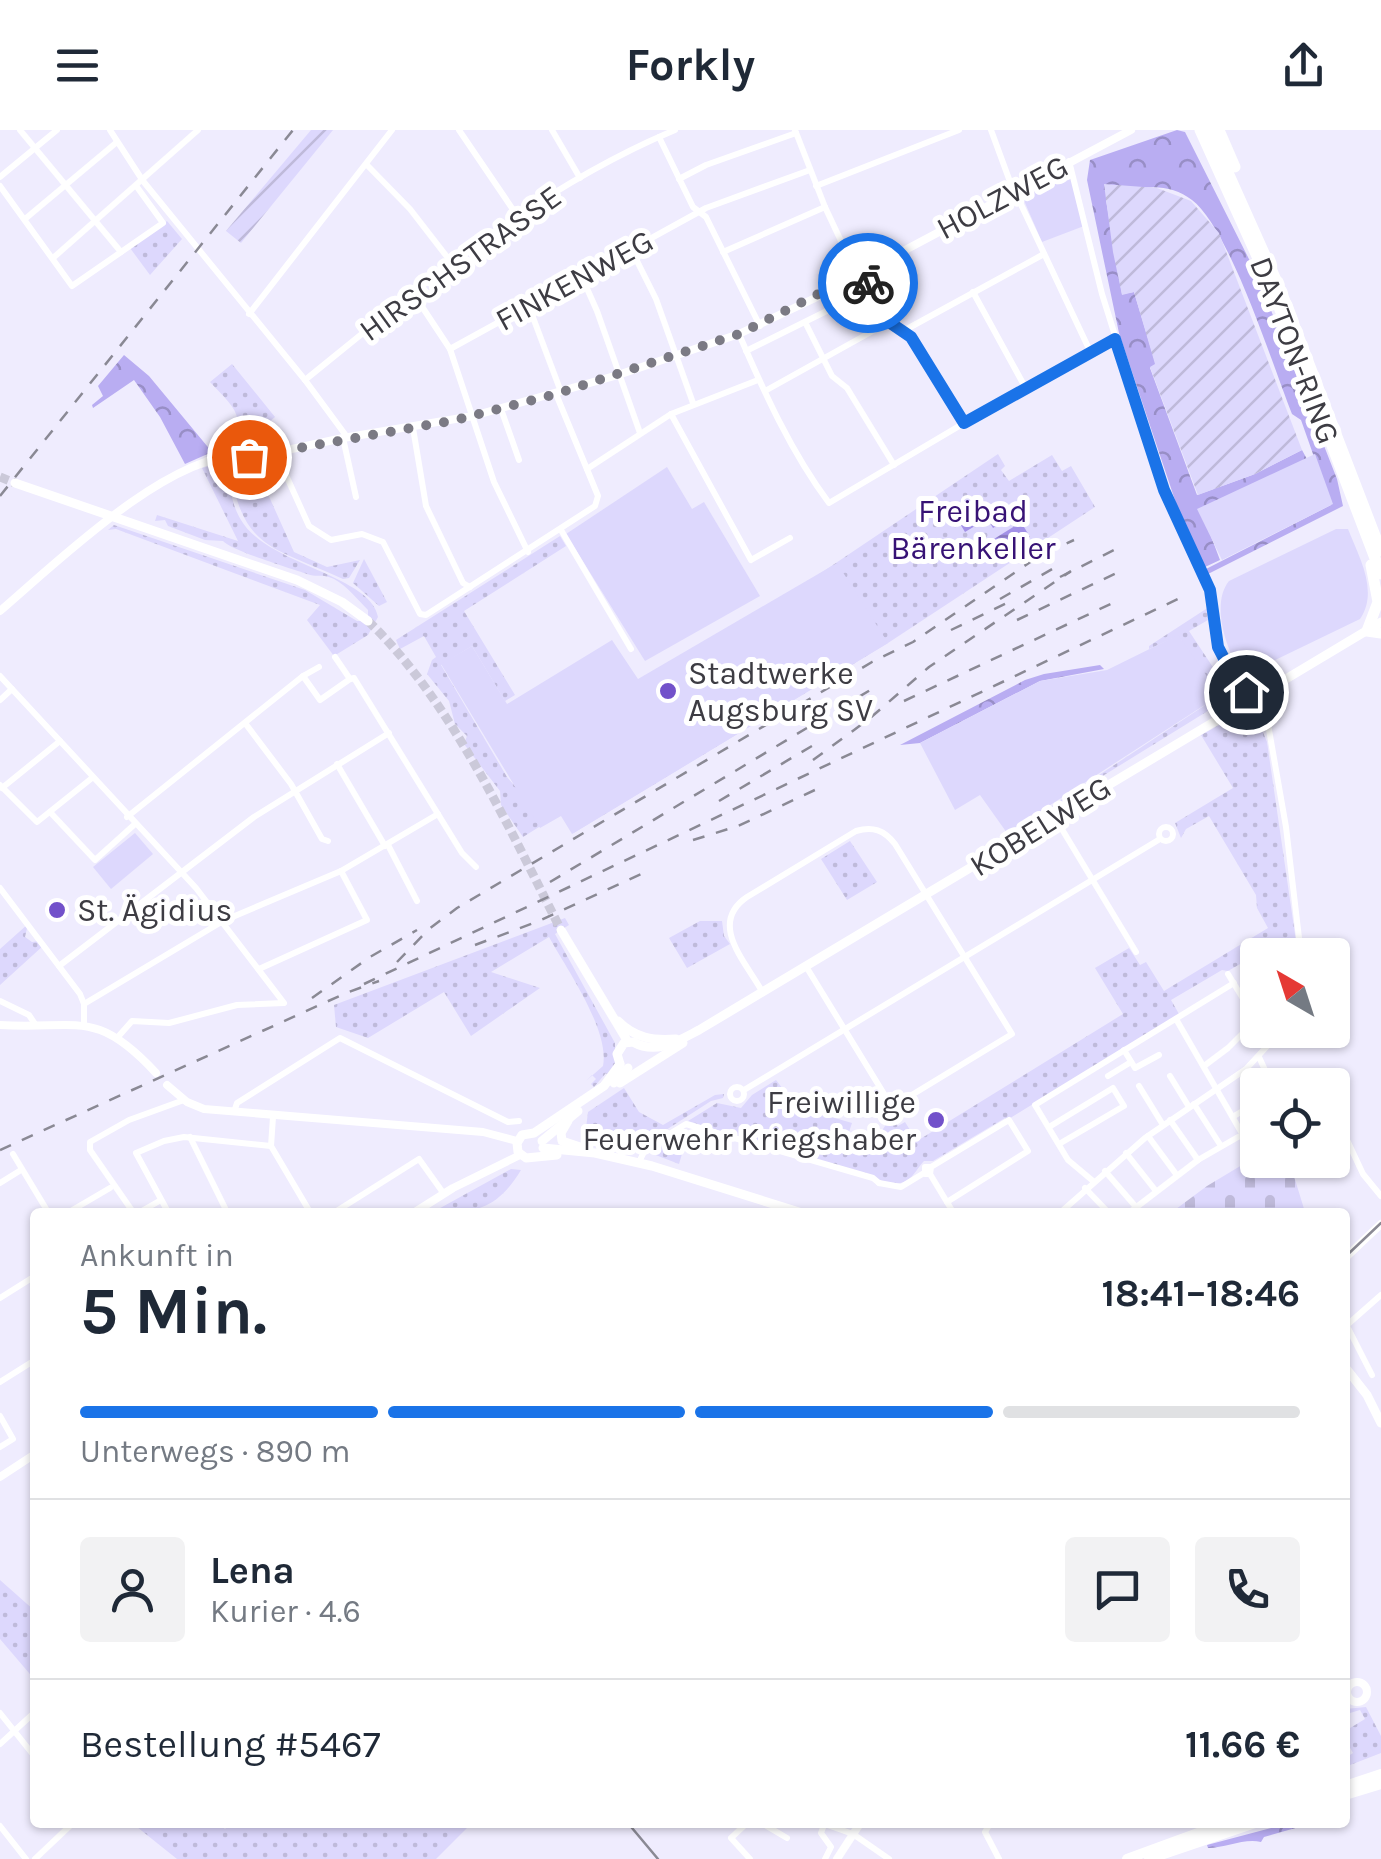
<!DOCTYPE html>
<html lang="de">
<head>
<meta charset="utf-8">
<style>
	:root { --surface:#fff; --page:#f2f2f3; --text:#1f2937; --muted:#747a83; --line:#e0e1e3; --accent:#1a73e8 }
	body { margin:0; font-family:Karla,sans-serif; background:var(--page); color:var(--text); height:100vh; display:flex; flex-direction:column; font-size:38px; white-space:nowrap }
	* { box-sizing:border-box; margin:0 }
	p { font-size:32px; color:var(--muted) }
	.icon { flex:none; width:55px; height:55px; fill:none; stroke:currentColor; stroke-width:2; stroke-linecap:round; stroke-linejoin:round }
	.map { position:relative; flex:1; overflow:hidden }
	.drawer { position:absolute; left:30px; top:1078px; width:1320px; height:620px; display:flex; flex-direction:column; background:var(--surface); border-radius:10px; box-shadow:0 2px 8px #0004 }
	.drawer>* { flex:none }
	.needle { width:65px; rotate:321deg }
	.controls { position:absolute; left:1240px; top:808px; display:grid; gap:20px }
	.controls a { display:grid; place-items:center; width:110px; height:110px; border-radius:10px; background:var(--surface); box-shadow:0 2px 8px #0004; font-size:50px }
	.pin { position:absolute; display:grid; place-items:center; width:85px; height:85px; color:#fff; margin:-42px; border:5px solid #fff; border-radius:50%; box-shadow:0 2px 10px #0007 }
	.courier { position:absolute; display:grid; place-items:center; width:100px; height:100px; margin:-50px; border:8px solid #1a73e8; border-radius:50%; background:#fff; color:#222; box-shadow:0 2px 12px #0007 }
	.summary em { font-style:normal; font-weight:700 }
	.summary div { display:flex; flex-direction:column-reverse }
	.summary { display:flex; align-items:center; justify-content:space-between; height:170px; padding:0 50px }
	h1 { font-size:65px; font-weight:700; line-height:75px }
	.bar { display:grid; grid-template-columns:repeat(4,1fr); gap:15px 10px; align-content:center; height:120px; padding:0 50px }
	.bar i { height:12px; border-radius:8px; background:var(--line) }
	.bar .current { background:var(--accent) }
	.bar p { grid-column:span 4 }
	.line { display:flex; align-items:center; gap:25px; padding:0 50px; border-top:2px solid var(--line) }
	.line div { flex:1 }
	.round { display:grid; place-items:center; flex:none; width:105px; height:105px; border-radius:10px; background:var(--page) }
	header { display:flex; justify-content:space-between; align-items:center; height:130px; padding:0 50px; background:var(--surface); font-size:45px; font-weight:700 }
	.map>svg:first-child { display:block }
	.grass { fill:url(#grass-dots) }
	.forest { fill:url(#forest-crowns) }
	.cemetery { fill:url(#cemetery-stones) }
	.garden { fill:url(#garden-furrows) }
	.pitch { fill:#ddd8fd }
	.water { fill:url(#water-rules) }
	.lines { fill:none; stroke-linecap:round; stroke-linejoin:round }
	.secondary-tunnel { stroke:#cbc9d9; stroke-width:9; stroke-dasharray:9 4.5; stroke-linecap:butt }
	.minor { stroke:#fff; stroke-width:6 }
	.tertiary { stroke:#fff; stroke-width:8 }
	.secondary { stroke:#fff; stroke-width:9 }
	.primary { stroke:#fff; stroke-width:10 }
	.trunk { stroke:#fff; stroke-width:11 }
	.tram { stroke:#8a8994; stroke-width:2.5 }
	.rail { stroke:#8a8994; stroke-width:2.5; stroke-dasharray:12 12; stroke-linecap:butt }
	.done { stroke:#7b7a84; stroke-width:10; stroke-dasharray:0 18 }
	.route { stroke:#1a73e8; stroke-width:12 }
	.poi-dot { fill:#7251ca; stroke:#fff; stroke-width:4 }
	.labels { text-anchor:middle; stroke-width:10; stroke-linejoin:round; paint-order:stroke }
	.street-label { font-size:32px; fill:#3d3c43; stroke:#fff }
	.park-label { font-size:32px; fill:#371275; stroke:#fff }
	.poi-label { font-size:32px; fill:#3d3c43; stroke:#fff; text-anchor:start }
</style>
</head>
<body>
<header><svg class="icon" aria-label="menu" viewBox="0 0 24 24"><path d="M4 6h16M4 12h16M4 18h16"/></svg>Forkly<svg class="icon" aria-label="share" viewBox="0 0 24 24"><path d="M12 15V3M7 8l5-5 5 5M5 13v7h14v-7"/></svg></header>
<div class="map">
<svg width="1381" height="1729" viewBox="0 0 1381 1729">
	<defs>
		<pattern id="grass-dots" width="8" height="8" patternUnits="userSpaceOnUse" patternTransform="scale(2.5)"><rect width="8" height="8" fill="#ddd8fd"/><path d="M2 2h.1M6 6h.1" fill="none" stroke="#bfbada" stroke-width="1.8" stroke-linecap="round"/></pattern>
		<pattern id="forest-crowns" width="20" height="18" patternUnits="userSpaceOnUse" patternTransform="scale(2.5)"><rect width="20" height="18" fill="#b9adf2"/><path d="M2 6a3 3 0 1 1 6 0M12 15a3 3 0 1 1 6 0" fill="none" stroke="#988ec6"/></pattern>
		<pattern id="cemetery-stones" width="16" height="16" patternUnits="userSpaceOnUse" patternTransform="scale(2.5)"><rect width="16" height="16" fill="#ddd8fd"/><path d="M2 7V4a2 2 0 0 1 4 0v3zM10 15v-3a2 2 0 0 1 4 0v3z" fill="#bfbada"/></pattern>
		<pattern id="garden-furrows" width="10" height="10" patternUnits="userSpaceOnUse" patternTransform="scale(2.5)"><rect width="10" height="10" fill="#ddd8fd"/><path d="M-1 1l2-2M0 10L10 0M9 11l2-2" fill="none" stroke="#bfbada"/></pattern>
		<pattern id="water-rules" width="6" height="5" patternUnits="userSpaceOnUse" patternTransform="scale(2.5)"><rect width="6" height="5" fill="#a392e7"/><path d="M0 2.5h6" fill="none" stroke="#8678bd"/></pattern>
	</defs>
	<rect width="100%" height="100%" fill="#efecfe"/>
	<g class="grass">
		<polygon points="167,91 182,109 150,145 130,118"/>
		<path d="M232,234L275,287L261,299L274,314C244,319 244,308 236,284C232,273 218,261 210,252Z"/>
		<polygon points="998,324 1005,336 1001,340 1009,351 1052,325 1062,341 1071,336 1095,377 888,513 572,704 818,445"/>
		<path d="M253,331L294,422L327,437L360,430L349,448L343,449C275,417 242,421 230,337Z"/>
		<path d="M214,335L227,337C230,355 231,374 241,390C267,435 371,445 378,487L368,505L334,526L307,490L320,475L116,399L108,400L114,395L305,460L357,491H368V480C358,470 346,455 334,449C321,443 318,448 307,444C292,439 230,420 223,411L205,410L168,396L165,390L155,391L157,385L238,411L202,338Z"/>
		<polygon points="560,406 566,416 464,481 515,565 505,571 472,516 441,535 507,647 547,692 523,707 501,675 500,661 464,614 467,606 455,594 449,571 427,544 432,530 436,527 424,506 400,519 396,510"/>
		<polygon points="364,429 387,472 379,476 353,453"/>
		<polygon points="1209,477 1208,490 1189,501 1232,566 1017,699 1219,566 1178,506 1149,519 1149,516"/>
		<path d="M1247,580L1257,587L1267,612L1298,825H1278L1275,814L1228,841L1222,840L1171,870L1179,884L1007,990L1005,988L933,1031H924C913,1043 911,1056 889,1053L688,991L717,973L741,978L752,965L776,950L797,977L852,993L843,1020L859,1026L870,1023L879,1001L881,1002L891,987L898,996L905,992L917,1011L1123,884L1095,838L1129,818L1140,835L1146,832L1164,861L1268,798L1257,778L1256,765L1209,686L1186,699L1181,708L1175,693L1233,658L1201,605Z"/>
		<polygon points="850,711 877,752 847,770 821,729"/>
		<path d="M565,788L569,795L555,804L615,913V934L609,947L606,943L594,957L591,954L596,949L592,945L586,951L603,936C610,900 566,838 549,807L491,842L540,858L471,906L444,862L368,908L336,897L334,875Z"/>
		<polygon points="700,791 722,791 724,806 730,814 687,838 669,808"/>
		<polygon points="28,794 25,807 32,812 40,811 44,815 0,855 0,819"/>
		<polygon points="624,958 639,982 663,995 715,965 724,964 723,968 711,971 635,1020 598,1008 586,998 588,982"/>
		<path d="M689,1000L679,1034L653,1024C655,1013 678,1001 689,1000Z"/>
		<path d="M511,1039L521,1040C497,1079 477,1083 433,1082Z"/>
		<polygon points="0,1450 35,1481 35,1550 0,1509"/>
		<polygon points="1366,1577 1381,1606 1381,1623 1345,1637 1345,1628 1353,1623 1345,1609 1345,1601 1365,1589 1360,1580 1350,1583 1345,1579"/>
		<polygon points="232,1692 472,1692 472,1693 436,1729 177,1729 132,1693 218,1693 225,1699"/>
	</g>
	<g class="forest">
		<path d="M1177,0L1185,2L1258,147L1337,349L1343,376L1208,444L1206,439L1331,375L1301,290L1292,284C1272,234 1230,99 1192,70C1167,50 1132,56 1106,70L1122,164L1134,162L1156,235L1150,238L1197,365L1255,344L1302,320L1308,331L1209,401L1220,430L1205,437L1178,379L1119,203L1087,50L1090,30Z"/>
		<polygon points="124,225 149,246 212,322 185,334 160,287 134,250 93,278 92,275 103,266 98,256"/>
		<polygon points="1100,535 1104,539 1040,551 920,613 900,615 1025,550 1044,544"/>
		<path d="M1290,1693H1313L1264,1707L1261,1712C1244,1708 1226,1718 1208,1718L1207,1715Z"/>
	</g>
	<polygon class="cemetery" points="1257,1026 1258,1030 1289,1030 1305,1082 1172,1082 1207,1056"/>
	<g class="garden">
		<polygon points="311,0 333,0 241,113 226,101"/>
		<polygon points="1104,54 1157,58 1191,71 1219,103 1302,320 1255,344 1198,365 1150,237 1155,234 1134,162 1122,165 1113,122"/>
	</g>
	<g class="pitch">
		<polygon points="1069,42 1084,96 1042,112 1022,66"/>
		<polygon points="1315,324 1333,374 1222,430 1197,379"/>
		<polygon points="667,337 692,379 704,372 760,466 645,531 566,404"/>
		<path d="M1336,399H1348C1359,427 1379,461 1360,489L1244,545C1227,525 1210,474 1229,451Z"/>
		<polygon points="837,433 888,513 572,704 561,686 540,698 441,534 472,516 507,574 612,510 638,549"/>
		<polygon points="1178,505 1220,565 1007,703 980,665 955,680 920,613 1040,551 1107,540"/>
		<polygon points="135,703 153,724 111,759 93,737"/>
	</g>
	<g class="water">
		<polygon points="1000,372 1011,387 993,398 985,385 979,384 975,396 965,402 956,387 971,375 991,380"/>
		<polygon points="1021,392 1030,407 995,429 986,414"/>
	</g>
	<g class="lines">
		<g class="secondary-tunnel">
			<polyline points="0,347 15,353"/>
			<path d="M368,491C451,570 509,698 561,800"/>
		</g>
		<g class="minor">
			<polyline points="20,0 121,122"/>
			<polyline points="110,0 143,51 305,250 347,307"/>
			<polyline points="459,0 518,87"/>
			<polyline points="552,0 580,48"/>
			<polyline points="795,0 825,77 857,145"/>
			<polyline points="991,0 1009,49 1090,221"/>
			<polyline points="659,7 693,77 706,87 760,196"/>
			<polyline points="1069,31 1102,164 1160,349 1210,460 1218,517 1231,542 1268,594 1286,697 1301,825"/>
			<polyline points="367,35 410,79 451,132"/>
			<polyline points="0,47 57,0"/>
			<polyline points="679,49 706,35 796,3"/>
			<polyline points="0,56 72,156 163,93 137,57"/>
			<polyline points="816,56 959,0"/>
			<polyline points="25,89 117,12"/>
			<polyline points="631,119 656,169 693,273"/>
			<polyline points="723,122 825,77"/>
			<polyline points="53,128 198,0"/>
			<polyline points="863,142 889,192 911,207 963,293"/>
			<polyline points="581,145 597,181 640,303"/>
			<polyline points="973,162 1025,257"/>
			<polyline points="413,163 450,219 494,352 528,422"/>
			<polyline points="528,174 561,262"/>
			<polyline points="249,184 392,0"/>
			<polyline points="806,194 832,246 847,258 894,335"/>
			<polyline points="905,200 1044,124"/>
			<path d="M739,204C764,262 791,322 829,373L1025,257L1115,209"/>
			<polyline points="450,219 706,78 810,40"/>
			<polyline points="746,221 871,159"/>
			<path d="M305,250C421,156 536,58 675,0"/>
			<polyline points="765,261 889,192"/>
			<polyline points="501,279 519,330"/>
			<polyline points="671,284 751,430 790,408"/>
			<polyline points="413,298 426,376 463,453 470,457"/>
			<polyline points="343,308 356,367"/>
			<polyline points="276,323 309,396 331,410 362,404 383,412 420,484 426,485 595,376 598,366 556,264"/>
			<polyline points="587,339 671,284 758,250"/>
			<polyline points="561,400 631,519"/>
			<polyline points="335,527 350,549 354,548 462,723 476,737"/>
			<polyline points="0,546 196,758 284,873 237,875 169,893 132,891 117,908"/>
			<polyline points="303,546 319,537"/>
			<polyline points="0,570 12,559"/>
			<polyline points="245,593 291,654 322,709 328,711"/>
			<polyline points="337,634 385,716"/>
			<polyline points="0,655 37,692 92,648"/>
			<polyline points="2,658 60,611"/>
			<polyline points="50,682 95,730 135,694"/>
			<polyline points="1054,686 1136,822"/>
			<polyline points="127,687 303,546 320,570 350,549"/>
			<circle cx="1166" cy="704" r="7"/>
			<polyline points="388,715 417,771"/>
			<polyline points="0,758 80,864 84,874 84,895"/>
			<polyline points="59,836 254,687 389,603"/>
			<polyline points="259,839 367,790 341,741"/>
			<path d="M763,863C747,833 707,794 747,767L856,701C873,696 884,700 895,714L1012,904L892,977L807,838"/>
			<polyline points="0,871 29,885 35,894"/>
			<polyline points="84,874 223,791 341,741 438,684"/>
			<polyline points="1176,889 1244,1007"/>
			<polyline points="1124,920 1135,938 1159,925"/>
			<polyline points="1259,927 1272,955"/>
			<polyline points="1204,936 1228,918 1254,892 1253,885 1228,844"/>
			<polyline points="1108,946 1131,932"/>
			<polyline points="1170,946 1189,977"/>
			<polyline points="1139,956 1163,995"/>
			<circle cx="737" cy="964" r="7"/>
			<polyline points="744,960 1160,709"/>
			<polyline points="1194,974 1221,1016"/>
			<polyline points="1332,978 1363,1044 1381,1066"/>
			<polyline points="234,982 237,973 340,908 508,992 519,991"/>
			<polyline points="1234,986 1258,972"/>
			<polyline points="1170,990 1198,1030"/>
			<polyline points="1049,997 1113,958 1124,976 1059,1014"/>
			<polyline points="1148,1006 1176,1044"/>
			<polyline points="190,1007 227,1082"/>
			<polyline points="271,1016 273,987"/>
			<polyline points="1126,1023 1156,1061"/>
			<polyline points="13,1024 48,1082"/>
			<polyline points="639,1032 646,1018 686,994 873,1048 879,1053"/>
			<polyline points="931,1037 925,1037 925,1044 930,1044 931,1037 1009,990 1028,1021 947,1072"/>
			<polyline points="1105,1041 1136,1077"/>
			<polyline points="930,1044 953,1082"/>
			<polyline points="1093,1051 1068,1030 1035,975 1234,853"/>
			<polyline points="0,1053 21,1040"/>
			<polyline points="879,1053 901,1057 924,1043"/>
			<polyline points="1085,1058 1108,1082"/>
			<polyline points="69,1082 110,1058"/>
			<polyline points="133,1082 90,1020 90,1012 129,990 184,970"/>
			<polyline points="140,1082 161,1070"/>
			<polyline points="168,1082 136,1023 164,1011 184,1007 271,1016 310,1082"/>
			<polyline points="335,1082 419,1029 444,1064"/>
			<polyline points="1061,1082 1145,1008 1246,939 1282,900"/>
			<polyline points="1130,1082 1198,1030 1238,1007 1258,1001"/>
			<polyline points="0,1168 35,1146"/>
			<polyline points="1345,1192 1372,1245"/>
			<polyline points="1347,1195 1381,1165"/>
			<polyline points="0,1252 35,1230"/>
			<polyline points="0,1286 13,1309 0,1317"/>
			<polyline points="0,1583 35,1627"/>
			<polyline points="0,1614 35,1582"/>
			<polyline points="748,1692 731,1708 750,1729"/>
			<polyline points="760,1692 787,1708"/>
			<polyline points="819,1692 853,1704 889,1729"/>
			<polyline points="991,1692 985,1702 999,1729"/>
			<polyline points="643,1695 647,1692"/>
			<polyline points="824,1695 821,1703 831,1717 825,1729"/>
			<polyline points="0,1696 26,1729"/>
			<polyline points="35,1729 74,1692"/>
		</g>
		<g class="tertiary">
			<polyline points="207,331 227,333 343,308 473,286 618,245 739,204 813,169 1131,0"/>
			<path d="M0,481C55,434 167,325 239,326"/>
			<path d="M0,895C77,900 95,877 156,943"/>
			<polyline points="167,955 187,972 204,979 483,1002 517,1011"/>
			<polyline points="415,1082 453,1058 520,1025"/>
			<polyline points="1345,1128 1381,1094"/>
			<polyline points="0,1347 35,1324"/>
			<circle cx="1357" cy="1562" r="10"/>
			<polyline points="837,1729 861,1692"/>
		</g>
		<g class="secondary">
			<polyline points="15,353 297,450 342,472 368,491"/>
			<polyline points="561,800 628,912"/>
			<path d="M618,891C635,908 653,911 676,909"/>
			<path d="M620,934L617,924L624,913L633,912C656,925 676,912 699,900L1381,492"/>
			<polyline points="614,953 628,938"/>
			<polyline points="620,953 683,913"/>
			<polyline points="568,991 561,1003 562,1011 583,1018"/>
			<polyline points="542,1011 578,981"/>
			<polyline points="543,1018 595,1023 652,1036 799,1082"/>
			<polyline points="557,1025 526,1028 518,1022 517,1013 522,1005 534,1003 604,956 620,934"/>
			<polyline points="1345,1237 1367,1265 1381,1293"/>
		</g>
		<g class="primary">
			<polyline points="1345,1656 1381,1644"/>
			<polyline points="1345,1665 1381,1654"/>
			<polyline points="1127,1729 1228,1692"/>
			<polyline points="1149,1729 1258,1692"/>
		</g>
		<g class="trunk">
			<polyline points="1200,0 1274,164 1381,444"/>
			<polyline points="1209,0 1281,161 1381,421"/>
			<polyline points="1219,0 1235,37"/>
			<polyline points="1371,435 1378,472 1367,501 1381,503"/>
		</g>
		<g class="tram">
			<polyline points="1345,1127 1381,1093"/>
			<polyline points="627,1692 658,1729"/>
		</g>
		<g class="rail">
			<polyline points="0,366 293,0"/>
			<polyline points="1060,447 1114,420"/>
			<polyline points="1000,469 1061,434"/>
			<polyline points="1017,490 1121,441"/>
			<polyline points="951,500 1015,469"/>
			<polyline points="904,571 1117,471"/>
			<polyline points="813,630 869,589 929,537 1071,441"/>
			<polyline points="719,671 822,610"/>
			<polyline points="693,710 738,696 817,659"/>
			<polyline points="550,752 872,559"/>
			<polyline points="475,815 539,791 641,744"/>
			<polyline points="397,832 429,799 457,778 872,532 913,512 1039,426 1074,410"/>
			<polyline points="364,854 1180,468"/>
			<polyline points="312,868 370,827 417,800"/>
			<polyline points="0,1020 346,863 379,851"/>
		</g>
	</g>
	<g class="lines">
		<polyline class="done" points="249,327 456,290 556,264 739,204 862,142 868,153"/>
		<polyline class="route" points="868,153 889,192 911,207 964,293 1115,209 1164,360 1210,460 1218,517 1231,542 1246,562"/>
	</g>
	<g class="poi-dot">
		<circle cx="668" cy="561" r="10"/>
		<circle cx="57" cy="780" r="10"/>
		<circle cx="936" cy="990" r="10"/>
	</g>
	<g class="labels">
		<g class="street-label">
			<text transform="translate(1002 67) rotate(-28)" y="11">HOLZWEG</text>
			<text transform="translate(460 133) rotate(-36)" y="11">HIRSCHSTRASSE</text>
			<text transform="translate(574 150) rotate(-29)" y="11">FINKENWEG</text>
			<text transform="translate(1295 220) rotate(69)" y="11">DAYTON-RING</text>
			<text transform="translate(1040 696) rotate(-32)" y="11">KOBELWEG</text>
		</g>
		<g class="park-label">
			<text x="973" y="392">Freibad<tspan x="973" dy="37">Bärenkeller</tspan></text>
		</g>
		<g class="poi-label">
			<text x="688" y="554">Stadtwerke<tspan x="688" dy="37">Augsburg SV</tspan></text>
			<text x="77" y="791">St. Ägidius</text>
			<text x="916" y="983" text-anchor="end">Freiwillige<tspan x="916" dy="37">Feuerwehr Kriegshaber</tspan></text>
		</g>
	</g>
</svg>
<div class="controls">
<a><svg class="needle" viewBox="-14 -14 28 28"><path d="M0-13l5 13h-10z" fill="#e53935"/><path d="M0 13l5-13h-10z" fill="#747a83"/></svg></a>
<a><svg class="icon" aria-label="locate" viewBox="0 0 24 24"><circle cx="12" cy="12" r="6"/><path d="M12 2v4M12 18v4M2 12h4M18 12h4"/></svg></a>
</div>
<div class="pin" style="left:249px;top:327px;background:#ea580c"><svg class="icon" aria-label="bag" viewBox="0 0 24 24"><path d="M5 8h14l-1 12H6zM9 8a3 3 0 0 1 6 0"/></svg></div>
<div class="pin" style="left:1246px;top:562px;background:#1f2937"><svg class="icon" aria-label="home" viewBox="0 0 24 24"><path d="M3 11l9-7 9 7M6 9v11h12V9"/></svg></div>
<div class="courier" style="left:868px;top:153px"><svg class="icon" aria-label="bike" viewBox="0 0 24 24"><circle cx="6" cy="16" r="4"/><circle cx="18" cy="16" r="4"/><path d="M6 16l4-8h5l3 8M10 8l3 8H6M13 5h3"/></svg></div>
<section class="drawer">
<div class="summary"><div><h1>5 Min.</h1><p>Ankunft in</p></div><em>18:41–18:46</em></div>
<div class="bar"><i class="current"></i><i class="current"></i><i class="current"></i><i></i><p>Unterwegs · 890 m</p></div>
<div class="line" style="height:180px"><a class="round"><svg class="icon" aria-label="person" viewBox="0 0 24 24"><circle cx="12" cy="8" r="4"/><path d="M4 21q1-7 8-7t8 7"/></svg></a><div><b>Lena</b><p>Kurier · 4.6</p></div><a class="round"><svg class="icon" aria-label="chat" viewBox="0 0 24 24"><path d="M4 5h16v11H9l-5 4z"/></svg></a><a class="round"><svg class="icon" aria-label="phone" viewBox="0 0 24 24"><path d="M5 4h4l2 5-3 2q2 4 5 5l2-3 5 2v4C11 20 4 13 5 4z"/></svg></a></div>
<div class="line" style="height:130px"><div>Bestellung #5467</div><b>11.66 €</b></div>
</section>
</div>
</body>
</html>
